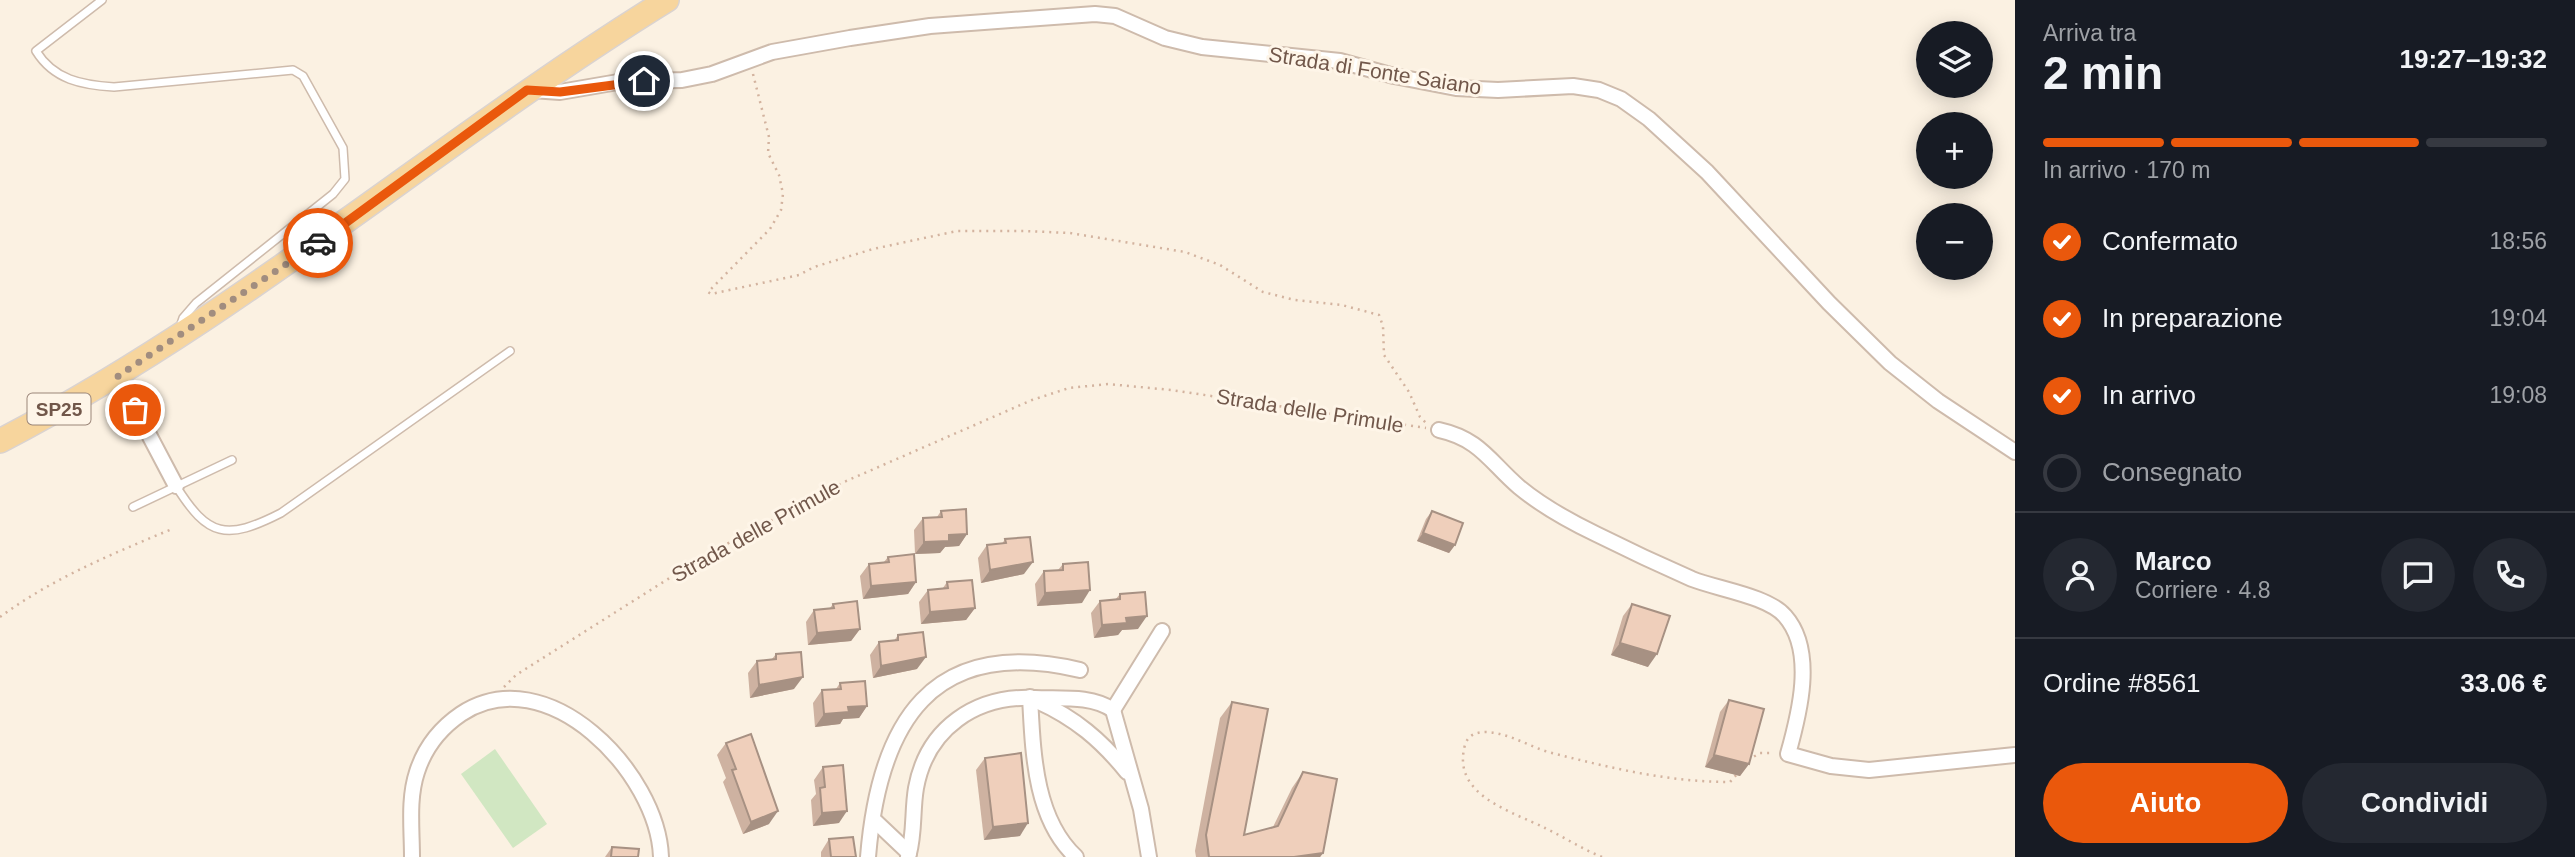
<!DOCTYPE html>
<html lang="it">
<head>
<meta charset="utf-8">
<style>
	:root { --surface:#171b24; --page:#242831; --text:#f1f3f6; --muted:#9ea1a6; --line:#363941; --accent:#ea580c }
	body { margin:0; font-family:Helvetica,sans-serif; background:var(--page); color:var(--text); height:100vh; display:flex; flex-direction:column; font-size:26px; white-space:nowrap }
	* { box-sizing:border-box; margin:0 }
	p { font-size:23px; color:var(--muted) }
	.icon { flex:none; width:38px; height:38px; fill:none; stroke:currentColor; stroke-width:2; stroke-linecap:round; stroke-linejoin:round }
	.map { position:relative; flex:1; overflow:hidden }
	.side { display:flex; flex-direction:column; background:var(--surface); width:560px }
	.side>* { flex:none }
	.controls { position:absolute; left:1916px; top:21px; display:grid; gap:14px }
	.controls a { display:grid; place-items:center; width:77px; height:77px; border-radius:50%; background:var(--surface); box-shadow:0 4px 18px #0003; font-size:35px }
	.pin { position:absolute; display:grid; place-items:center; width:60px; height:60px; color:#fff; margin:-30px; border:4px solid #fff; border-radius:50%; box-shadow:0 2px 7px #0007 }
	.courier { position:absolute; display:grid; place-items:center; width:70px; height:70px; margin:-35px; border:5px solid #ea580c; border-radius:50%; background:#fff; color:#222; box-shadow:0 2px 9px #0007 }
	.headline em { font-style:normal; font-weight:700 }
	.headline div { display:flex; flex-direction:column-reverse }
	.headline { display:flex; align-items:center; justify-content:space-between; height:119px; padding:0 28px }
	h1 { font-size:46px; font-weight:700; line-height:52px }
	.bar { display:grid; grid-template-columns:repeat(4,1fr); gap:10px 7px; align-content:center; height:84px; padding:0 28px }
	.bar i { height:9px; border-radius:5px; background:var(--line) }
	.bar .selected { background:var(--accent) }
	.bar p { grid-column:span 4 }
	.line { display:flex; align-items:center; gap:18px; padding:0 28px; border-top:2px solid var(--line) }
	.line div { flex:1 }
	.round { display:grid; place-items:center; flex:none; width:74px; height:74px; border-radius:37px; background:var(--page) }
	ol { padding:0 28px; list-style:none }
	li { display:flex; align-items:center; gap:21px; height:77px }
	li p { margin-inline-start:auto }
	li .icon { padding:7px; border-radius:50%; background:var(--accent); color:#fff; stroke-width:4 }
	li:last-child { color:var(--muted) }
	li i { width:38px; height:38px; border:4px solid var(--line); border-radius:50% }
	.cta { display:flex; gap:14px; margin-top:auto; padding:14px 28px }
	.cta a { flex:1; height:80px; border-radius:42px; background:var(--accent); color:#fff; font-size:28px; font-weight:700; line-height:80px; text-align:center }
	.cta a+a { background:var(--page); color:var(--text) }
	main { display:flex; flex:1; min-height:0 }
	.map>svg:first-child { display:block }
	.garden { fill:#d1e7c2 }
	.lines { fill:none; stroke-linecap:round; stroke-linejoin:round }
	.lane-casing { stroke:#cebbac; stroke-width:10 }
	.street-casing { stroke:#cebbac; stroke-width:18 }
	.primary-casing { stroke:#dad3d0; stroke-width:26 }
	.path { stroke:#d3b39f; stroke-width:2.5; stroke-dasharray:2 5; stroke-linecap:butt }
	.lane { stroke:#fff; stroke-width:7 }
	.street { stroke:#fff; stroke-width:14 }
	.primary { stroke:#f7d59d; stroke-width:23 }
	.wall { fill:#ceb2a1 }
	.shaded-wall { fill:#a79183 }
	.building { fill:#efcfbb; stroke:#a79183; stroke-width:2 }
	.done { stroke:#a18d7f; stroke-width:7; stroke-dasharray:0 12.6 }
	.route { stroke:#ea580c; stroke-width:9 }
	.labels { text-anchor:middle; stroke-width:6; stroke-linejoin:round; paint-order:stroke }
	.shield { fill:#fef5e8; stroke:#9b8679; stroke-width:2 }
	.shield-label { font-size:19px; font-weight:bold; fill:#71574a }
	.street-label { font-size:21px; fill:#71574a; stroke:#fef5e8 }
</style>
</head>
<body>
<main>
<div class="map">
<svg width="2015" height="857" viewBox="0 0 2015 857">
	<rect width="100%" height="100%" fill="#fbf1e2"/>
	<polygon class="garden" points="495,749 547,824 513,848 461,774"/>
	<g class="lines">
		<g class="lane-casing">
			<g id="lane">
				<path d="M102,0L36,51C54,80 82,85 114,87L293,70L303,76L343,148L345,179L333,194L196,303L183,318L180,327"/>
				<path d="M176,486C208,537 226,541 281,513L510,351"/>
				<polyline points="133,507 232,460"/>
			</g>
		</g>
		<g class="street-casing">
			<g id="street">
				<polyline points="532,90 560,92 624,81 682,80 712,74 772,52 850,38 930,26 1095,14 1115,16 1165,38 1202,47 1340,61 1394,76 1456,88 1498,90 1573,86 1599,90 1621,99 1649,119 1707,172 1829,303 1890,363 1938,401 2015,452"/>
				<polyline points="118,376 176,486"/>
				<path d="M1439,430C1480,439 1490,462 1519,487C1542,506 1569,521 1596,534C1628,550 1660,565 1692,579C1717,589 1768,596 1785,616C1816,651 1799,715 1788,754L1831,766L1869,770L2015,755"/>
				<path d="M1030,697C1033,751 1034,818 1076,857"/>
				<path d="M1037,701C1075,718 1101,740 1127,772"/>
				<polyline points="1113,710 1162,631"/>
				<polyline points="873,819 909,853"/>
				<path d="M412,857C412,829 408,799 417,772C425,747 439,729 461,714C547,657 658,773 661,857"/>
				<path d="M868,857C879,723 931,635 1080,670"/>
				<path d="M908,857C915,835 912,811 916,788C927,728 976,695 1035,698C1061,699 1091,695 1113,710L1141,809L1149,857"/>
			</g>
		</g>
		<g class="primary-casing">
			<path id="primary" d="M0,441C239,317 439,141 667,0"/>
		</g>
		<g class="path">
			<polyline points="753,74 769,137 768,153 779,175 783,194 781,210 770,229 708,292 711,294 799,275 814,267 873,249 957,231 1025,231 1070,233 1185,252 1220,265 1263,292 1295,300 1342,305 1379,315 1383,326 1384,355 1409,392 1420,417 1427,424"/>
			<path d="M0,617C53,578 112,554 172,529"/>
			<polyline points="504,687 516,675 706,555 844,482 1032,400 1069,388 1108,384 1171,390 1426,428"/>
			<polyline points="1748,760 1760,753 1774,753"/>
			<path d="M1602,857C1582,849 1564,837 1545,828C1511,811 1451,795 1465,745C1468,735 1476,732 1486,732C1510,733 1529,747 1552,753C1611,768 1668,782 1730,782L1737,774"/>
		</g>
		<use href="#lane" class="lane"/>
		<use href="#street" class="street"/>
		<use href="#primary" class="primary"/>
	</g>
	<g class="wall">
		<polygon points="941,511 967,534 959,546 945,547 940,553 915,554 914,530 923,518 937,517"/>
		<polygon points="1432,511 1455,545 1449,553 1417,541 1426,519"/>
		<polygon points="1005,539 1024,574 981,583 978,558 987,545 1002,544"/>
		<polygon points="888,557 916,582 908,594 863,599 860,576 869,564 884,562"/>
		<polygon points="1063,564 1082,603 1037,606 1035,584 1044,571 1058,570"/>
		<polygon points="947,582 975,608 966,620 921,624 919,602 928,590 943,588"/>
		<polygon points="1120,594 1138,629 1122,630 1118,635 1094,638 1091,613 1100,601 1115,600"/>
		<polygon points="833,604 860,629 851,641 808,645 806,622 814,610 830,608"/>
		<polygon points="1632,604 1648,667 1611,655 1623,616"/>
		<polygon points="898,635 917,669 873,678 870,655 879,642 894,641"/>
		<polygon points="776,654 794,689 750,698 748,673 757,661 772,659"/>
		<polygon points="840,683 867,706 859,718 843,719 840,724 815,727 813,703 822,690 836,689"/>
		<polygon points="1729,700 1749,764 1740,776 1705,767 1720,712"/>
		<polygon points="1232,702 1244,835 1273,827 1292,788 1303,772 1323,853 1320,857 1196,857 1195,851 1220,718"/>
		<polygon points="726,743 769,824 743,834 723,782 726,778 717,755"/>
		<polygon points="985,758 1020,836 984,840 976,770"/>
		<polygon points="823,767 839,823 813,826 811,800 816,794 814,780"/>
		<polygon points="829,839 856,857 821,857 821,852"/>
		<polygon points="612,847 638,857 605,857"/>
	</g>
	<g class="shaded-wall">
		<polygon points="1423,533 1455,545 1449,553 1417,541"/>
		<polygon points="967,534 959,546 945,547 940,553 915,554 924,542 949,535"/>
		<polygon points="1033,562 1024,574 981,583 990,570"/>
		<polygon points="916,582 908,594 863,599 871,586"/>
		<polygon points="1090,590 1082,603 1037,606 1045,593"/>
		<polygon points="975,608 966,620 921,624 930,612"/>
		<polygon points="1147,616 1138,629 1122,630 1118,635 1094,638 1102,625 1126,618"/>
		<polygon points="860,629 851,641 808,645 817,633"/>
		<polygon points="1620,643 1657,654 1648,667 1611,655"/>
		<polygon points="926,657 917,669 873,678 881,666"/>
		<polygon points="803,677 794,689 750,698 759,685"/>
		<polygon points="867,706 859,718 843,719 840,724 815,727 824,714 848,707"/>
		<polygon points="1714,755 1749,764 1740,776 1705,767"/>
		<polygon points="778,811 769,824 743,834 751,822"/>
		<polygon points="847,811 839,823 813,826 822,813"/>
		<polygon points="1028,823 1020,836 984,840 993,827"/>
		<polygon points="1323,853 1320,857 1294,857"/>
	</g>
	<g class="building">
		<polygon points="966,509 967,534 949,535 949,541 924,542 923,518 942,517 941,511"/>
		<polygon points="1432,511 1463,523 1455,545 1423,533"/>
		<polygon points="1030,537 1033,562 990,570 987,545 1006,543 1005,539"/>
		<polygon points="914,554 916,582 871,586 869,564 889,562 888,557"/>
		<polygon points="1088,562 1090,590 1045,593 1044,571 1063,570 1063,564"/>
		<polygon points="972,580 975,608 930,612 928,590 948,588 947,582"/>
		<polygon points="1145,592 1147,616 1126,618 1127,623 1102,625 1100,601 1120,599 1120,594"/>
		<polygon points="857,601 860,629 817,633 814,610 834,608 833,604"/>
		<polygon points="1632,604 1670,616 1657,654 1620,643"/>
		<polygon points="923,632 926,657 881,666 879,642 898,640 898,635"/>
		<polygon points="801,652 803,677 759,685 757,661 776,659 776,654"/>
		<polygon points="865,681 867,706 848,707 849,712 824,714 822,690 841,689 840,683"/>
		<polygon points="1729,700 1764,709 1749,764 1714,755"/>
		<polygon points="1232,702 1268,709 1244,835 1278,826 1303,772 1337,779 1323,853 1294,857 1209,857 1206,835"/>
		<polygon points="751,734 778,811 751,822 732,770 736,769 726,743"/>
		<polygon points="1021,753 1028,823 993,827 985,758"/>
		<polygon points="843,765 847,811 822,813 820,788 825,787 823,767"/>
		<polygon points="853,837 856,857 831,857 829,839"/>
		<polygon points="612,847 639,849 638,857 611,857"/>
	</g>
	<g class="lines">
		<polyline class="done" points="135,410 118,376 318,243"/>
		<polyline class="route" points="318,243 527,90 560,92 644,81"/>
	</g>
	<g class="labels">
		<rect class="shield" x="27.5" y="393.5" width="63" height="31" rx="5"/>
		<g class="shield-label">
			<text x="59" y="416">SP25</text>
		</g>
		<g class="street-label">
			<text transform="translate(1375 71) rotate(9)" y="7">Strada di Fonte Saiano</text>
			<text transform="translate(1310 411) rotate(9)" y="7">Strada delle Primule</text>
			<text transform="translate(756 531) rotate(-29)" y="7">Strada delle Primule</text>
		</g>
	</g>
</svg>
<div class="controls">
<a><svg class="icon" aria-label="layers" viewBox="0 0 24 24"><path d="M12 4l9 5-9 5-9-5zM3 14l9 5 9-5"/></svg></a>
<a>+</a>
<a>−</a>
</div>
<div class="pin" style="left:135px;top:410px;background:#ea580c"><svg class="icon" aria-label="bag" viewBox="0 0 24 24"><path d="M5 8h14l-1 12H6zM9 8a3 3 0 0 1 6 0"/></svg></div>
<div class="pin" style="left:644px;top:81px;background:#1f2937"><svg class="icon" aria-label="home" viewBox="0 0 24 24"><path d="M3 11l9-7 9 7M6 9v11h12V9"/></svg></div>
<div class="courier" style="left:318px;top:243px"><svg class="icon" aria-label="car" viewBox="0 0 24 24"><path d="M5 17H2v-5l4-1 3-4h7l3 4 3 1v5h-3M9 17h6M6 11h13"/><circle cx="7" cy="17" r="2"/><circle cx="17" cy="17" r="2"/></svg></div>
</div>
<section class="side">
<div class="headline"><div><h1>2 min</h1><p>Arriva tra</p></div><em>19:27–19:32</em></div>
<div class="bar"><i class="selected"></i><i class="selected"></i><i class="selected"></i><i></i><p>In arrivo · 170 m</p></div>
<ol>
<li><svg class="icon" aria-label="check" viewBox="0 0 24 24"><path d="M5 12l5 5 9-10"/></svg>Confermato<p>18:56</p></li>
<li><svg class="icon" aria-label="check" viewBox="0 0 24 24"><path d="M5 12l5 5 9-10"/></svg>In preparazione<p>19:04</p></li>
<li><svg class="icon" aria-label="check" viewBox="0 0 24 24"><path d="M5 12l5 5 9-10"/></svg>In arrivo<p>19:08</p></li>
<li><i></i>Consegnato</li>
</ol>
<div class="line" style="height:126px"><a class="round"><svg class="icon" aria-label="person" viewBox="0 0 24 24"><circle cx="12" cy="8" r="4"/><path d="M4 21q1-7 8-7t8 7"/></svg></a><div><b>Marco</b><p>Corriere · 4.8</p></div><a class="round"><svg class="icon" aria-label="chat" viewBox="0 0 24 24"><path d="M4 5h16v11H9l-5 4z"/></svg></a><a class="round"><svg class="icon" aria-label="phone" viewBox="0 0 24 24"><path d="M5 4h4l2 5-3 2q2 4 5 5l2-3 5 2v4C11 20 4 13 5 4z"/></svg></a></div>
<div class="line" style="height:91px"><div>Ordine #8561</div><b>33.06 €</b></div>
<div class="cta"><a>Aiuto</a><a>Condividi</a></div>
</section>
</main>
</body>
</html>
